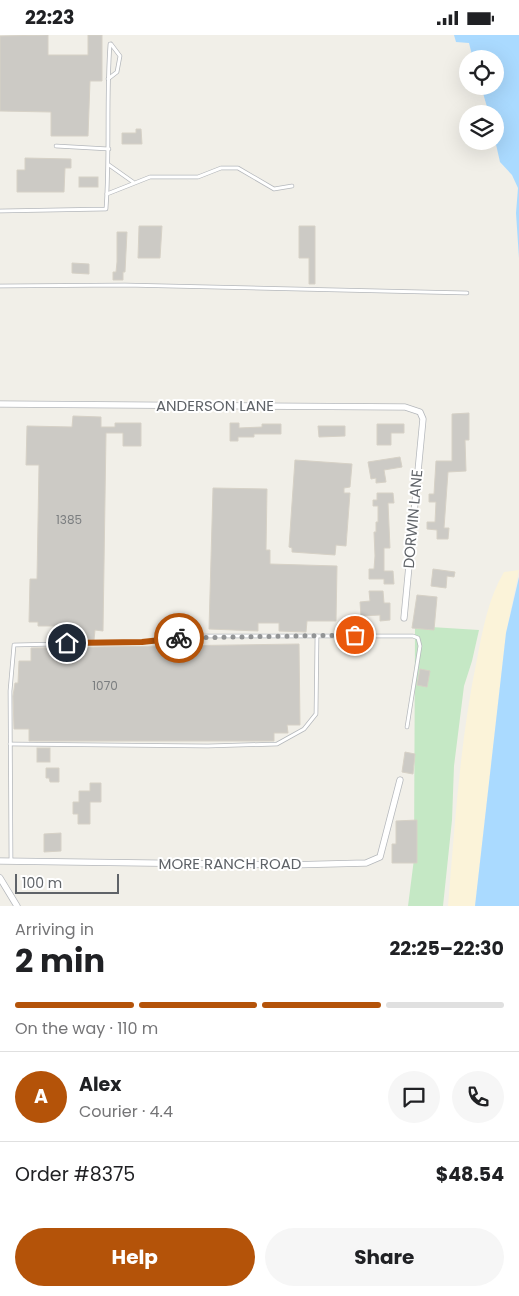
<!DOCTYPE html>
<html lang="en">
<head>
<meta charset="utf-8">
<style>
	:root { --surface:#fff; --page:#f6f6f6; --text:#202124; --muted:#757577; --line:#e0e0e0; --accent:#b45309 }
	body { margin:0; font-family:Poppins,sans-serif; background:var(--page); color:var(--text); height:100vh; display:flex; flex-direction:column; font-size:19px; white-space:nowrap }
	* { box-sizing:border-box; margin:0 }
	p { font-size:16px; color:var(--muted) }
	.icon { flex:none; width:28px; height:28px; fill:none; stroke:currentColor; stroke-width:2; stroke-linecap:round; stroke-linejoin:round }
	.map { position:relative; height:871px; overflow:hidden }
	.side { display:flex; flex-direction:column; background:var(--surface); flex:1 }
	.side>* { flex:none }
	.buttons { position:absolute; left:459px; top:15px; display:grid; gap:10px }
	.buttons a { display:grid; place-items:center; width:45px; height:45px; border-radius:50%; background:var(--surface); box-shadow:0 5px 20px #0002; font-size:25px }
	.scale { position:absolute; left:15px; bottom:12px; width:104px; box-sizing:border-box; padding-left:5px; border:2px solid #5f6368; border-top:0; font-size:14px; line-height:18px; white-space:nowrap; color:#5f6368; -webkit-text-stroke:4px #fff; paint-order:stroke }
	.pin { position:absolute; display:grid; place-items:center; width:42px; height:42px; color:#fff; margin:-21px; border:2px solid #fff; border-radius:50%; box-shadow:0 1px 5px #0007 }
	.courier { position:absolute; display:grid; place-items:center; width:50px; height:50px; margin:-25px; border:4px solid #b45309; border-radius:50%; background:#fff; color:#222; box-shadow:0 1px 6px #0007 }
	.overview em { font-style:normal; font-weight:700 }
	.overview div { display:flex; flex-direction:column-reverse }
	.overview { display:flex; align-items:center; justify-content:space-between; height:85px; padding:0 15px }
	h1 { font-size:32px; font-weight:700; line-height:38px }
	.bar { display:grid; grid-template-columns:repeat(4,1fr); gap:8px 5px; align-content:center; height:60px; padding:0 15px }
	.bar i { height:6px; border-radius:4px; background:var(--line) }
	.bar .current { background:var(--accent) }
	.bar p { grid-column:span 4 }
	.line { display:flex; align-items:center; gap:12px; padding:0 15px; border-top:1px solid var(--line) }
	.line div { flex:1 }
	.round { display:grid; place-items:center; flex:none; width:52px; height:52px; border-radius:26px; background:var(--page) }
	.cta { display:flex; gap:10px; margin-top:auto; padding:10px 15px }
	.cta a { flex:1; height:58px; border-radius:30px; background:var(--accent); color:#fff; font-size:20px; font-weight:700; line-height:58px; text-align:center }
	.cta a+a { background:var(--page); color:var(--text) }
	.status { display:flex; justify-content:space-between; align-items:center; height:35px; padding:0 25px; background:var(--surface); direction:ltr }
	.status svg { height:14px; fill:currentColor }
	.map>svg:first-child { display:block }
	.green { fill:#c5e8c5 }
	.sand { fill:#fbf3d9 }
	.water { fill:#aadaff }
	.building { fill:#cccac5; stroke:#d6d1c6 }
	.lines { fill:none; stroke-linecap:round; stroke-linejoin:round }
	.service-casing { stroke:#b5b8bc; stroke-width:4.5 }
	.minor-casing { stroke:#b5b8bc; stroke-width:7 }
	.service { stroke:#fff; stroke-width:3 }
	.minor { stroke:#fff; stroke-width:5.5 }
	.done { stroke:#929495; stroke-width:5; stroke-dasharray:0 9 }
	.route { stroke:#b45309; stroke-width:6 }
	.labels { text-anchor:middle; stroke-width:4; stroke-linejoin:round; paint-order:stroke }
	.number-label { font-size:12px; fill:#7a7d7f }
	.street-label { font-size:15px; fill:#5f6368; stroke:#fff }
</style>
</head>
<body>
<div class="status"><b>22:23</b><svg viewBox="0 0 49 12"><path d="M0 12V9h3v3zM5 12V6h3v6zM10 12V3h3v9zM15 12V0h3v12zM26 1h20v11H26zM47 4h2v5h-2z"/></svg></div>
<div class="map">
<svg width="519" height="871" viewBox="0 0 519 871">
	<rect width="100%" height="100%" fill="#f1efe8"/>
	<polygon class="green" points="415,591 479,595 472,626 464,651 454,731 452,785 443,871 408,871 414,824"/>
	<path class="sand" d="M519,535L506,598L475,871H448C455,788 460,706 477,624C483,594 488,564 504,537Z"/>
	<g class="water">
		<polygon points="454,0 519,0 519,223 516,178 518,153 512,140 500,127 495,105 495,79 489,79 481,51 495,51 495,24 473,24 469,8 456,7"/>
		<polygon points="519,542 519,871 475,871 506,598"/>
	</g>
	<g class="building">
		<polygon points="48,0 48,20 88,20 88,0 102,0 102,46 90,46 88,101 51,101 51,77 0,76 0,1"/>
		<polygon points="136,94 141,94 142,109 122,109 122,98 136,98"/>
		<polygon points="25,123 71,124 71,133 65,133 64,157 17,157 17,135 25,135"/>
		<rect x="79" y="142" width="19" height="10"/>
		<polygon points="139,191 162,191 160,223 138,223"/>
		<polygon points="299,191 315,191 315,249 309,249 309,223 299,223"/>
		<polygon points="117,197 127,197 125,237 123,237 123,245 113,245 113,237 116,237 117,227"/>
		<polygon points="72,228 89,229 89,239 72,238"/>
		<polygon points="469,378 469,405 465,405 466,436 448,437 444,493 449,493 448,504 437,504 437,495 427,494 427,487 435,487 436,467 429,467 429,459 434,459 436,426 452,426 452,379"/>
		<polygon points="73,381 101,382 101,392 115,392 115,388 141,388 141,411 123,411 123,398 106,398 103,596 95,595 94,605 65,605 65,591 38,591 38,587 29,587 30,544 37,544 39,430 26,430 27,391 72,392"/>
		<polygon points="230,388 239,388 239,393 262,392 262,389 281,389 281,399 254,399 254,402 238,402 238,406 230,406"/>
		<polygon points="377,389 404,389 404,398 391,398 391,410 377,410"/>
		<polygon points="318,391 345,391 345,401 319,402"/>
		<polygon points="400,422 402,432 384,435 386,447 376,448 376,443 371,444 368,427"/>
		<polygon points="295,425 352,429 350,452 344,453 344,458 350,458 346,511 336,510 335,520 292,517 292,513 289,512"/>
		<polygon points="213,453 267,454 266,515 270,515 270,529 337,531 336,586 307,586 306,597 279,596 279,588 258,588 258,596 209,594"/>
		<polygon points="377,458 393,458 394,468 388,468 390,513 384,513 384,536 393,536 394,549 384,549 384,544 369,544 369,534 374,534 375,521 374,497 376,497 376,487 378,487 378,471 373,471 373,465 377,465"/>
		<polygon points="433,534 455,537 454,542 447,541 446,553 431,551"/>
		<polygon points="369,556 383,556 384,568 390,568 390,585 380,586 380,580 361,581 360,567 370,566"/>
		<polygon points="417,560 437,562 434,595 412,593"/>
		<polygon points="299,609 300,690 287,690 288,698 274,698 274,706 29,706 29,694 14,694 13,661 15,648 18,648 19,626 31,626 31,613"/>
		<polygon points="420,634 430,636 427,652 417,650"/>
		<rect x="37" y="713" width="13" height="14"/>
		<polygon points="405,717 415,719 413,739 402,737"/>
		<polygon points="46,733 59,733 59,747 50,747 49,743 46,743"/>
		<polygon points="90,748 101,748 101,767 90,767 90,789 78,789 78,779 73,779 73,767 79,767 79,756 90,756"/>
		<polygon points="417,785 417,828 392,828 392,809 396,809 396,786"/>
		<polygon points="61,798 61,816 44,817 44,799"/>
	</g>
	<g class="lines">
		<g class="service-casing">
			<g id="service">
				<polyline points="108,44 117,37 120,21 111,9"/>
				<polyline points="56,111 109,114"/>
				<polyline points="109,130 133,147"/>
				<polyline points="107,159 150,142 198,142 221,133 238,133 274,154 292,151"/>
				<path d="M0,176L106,174C110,119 106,64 110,9"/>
				<polyline points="0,251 125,250 467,258"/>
				<polyline points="10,709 208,711 277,709 304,694 316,679 317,601"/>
				<polyline points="11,826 10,656 14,610 142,607 196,601 413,601 418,603 420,611 407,692"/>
			</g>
		</g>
		<g class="minor-casing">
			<g id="minor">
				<polyline points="0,369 405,372 420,377 423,384 404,583"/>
				<polyline points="0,826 289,830 366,828 380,822 400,745"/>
				<polyline points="0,843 17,871"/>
			</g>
		</g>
		<use href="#service" class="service"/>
		<use href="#minor" class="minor"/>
	</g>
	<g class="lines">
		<polyline class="done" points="179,603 355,600"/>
		<polyline class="route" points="67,608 142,607 179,603"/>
	</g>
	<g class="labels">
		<g class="number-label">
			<text x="69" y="489">1385</text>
			<text x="105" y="655">1070</text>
		</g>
		<g class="street-label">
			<text x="215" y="376">ANDERSON LANE</text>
			<text transform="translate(413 484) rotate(-85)" y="5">DORWIN LANE</text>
			<text x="230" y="834">MORE RANCH ROAD</text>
		</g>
	</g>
</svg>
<div class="buttons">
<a><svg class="icon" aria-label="locate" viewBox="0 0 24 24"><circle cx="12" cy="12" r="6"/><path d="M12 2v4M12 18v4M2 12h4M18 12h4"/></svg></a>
<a><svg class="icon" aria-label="layers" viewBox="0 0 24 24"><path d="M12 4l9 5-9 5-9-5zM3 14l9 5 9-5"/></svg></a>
</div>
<div class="scale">100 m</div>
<div class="pin" style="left:355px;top:600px;background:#ea580c"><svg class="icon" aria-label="bag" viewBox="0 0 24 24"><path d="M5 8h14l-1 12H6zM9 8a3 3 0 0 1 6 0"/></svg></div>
<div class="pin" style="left:67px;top:608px;background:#1f2937"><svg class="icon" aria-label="home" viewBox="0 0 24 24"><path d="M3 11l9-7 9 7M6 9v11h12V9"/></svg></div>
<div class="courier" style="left:179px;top:603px"><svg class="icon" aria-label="bike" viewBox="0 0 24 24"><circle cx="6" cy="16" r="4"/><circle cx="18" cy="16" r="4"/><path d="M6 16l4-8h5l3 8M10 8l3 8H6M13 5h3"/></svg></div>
</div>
<section class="side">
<div class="overview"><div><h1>2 min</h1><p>Arriving in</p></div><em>22:25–22:30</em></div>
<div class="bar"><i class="current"></i><i class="current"></i><i class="current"></i><i></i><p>On the way · 110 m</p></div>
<div class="line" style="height:90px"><b class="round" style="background:var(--accent);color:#fff">A</b><div><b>Alex</b><p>Courier · 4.4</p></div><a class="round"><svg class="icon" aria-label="chat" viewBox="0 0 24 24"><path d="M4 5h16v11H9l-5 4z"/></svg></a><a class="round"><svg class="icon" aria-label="phone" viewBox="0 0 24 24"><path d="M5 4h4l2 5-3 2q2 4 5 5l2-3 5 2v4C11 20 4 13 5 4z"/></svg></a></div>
<div class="line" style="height:65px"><div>Order #8375</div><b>$48.54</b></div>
<div class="cta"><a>Help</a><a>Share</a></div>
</section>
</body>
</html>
